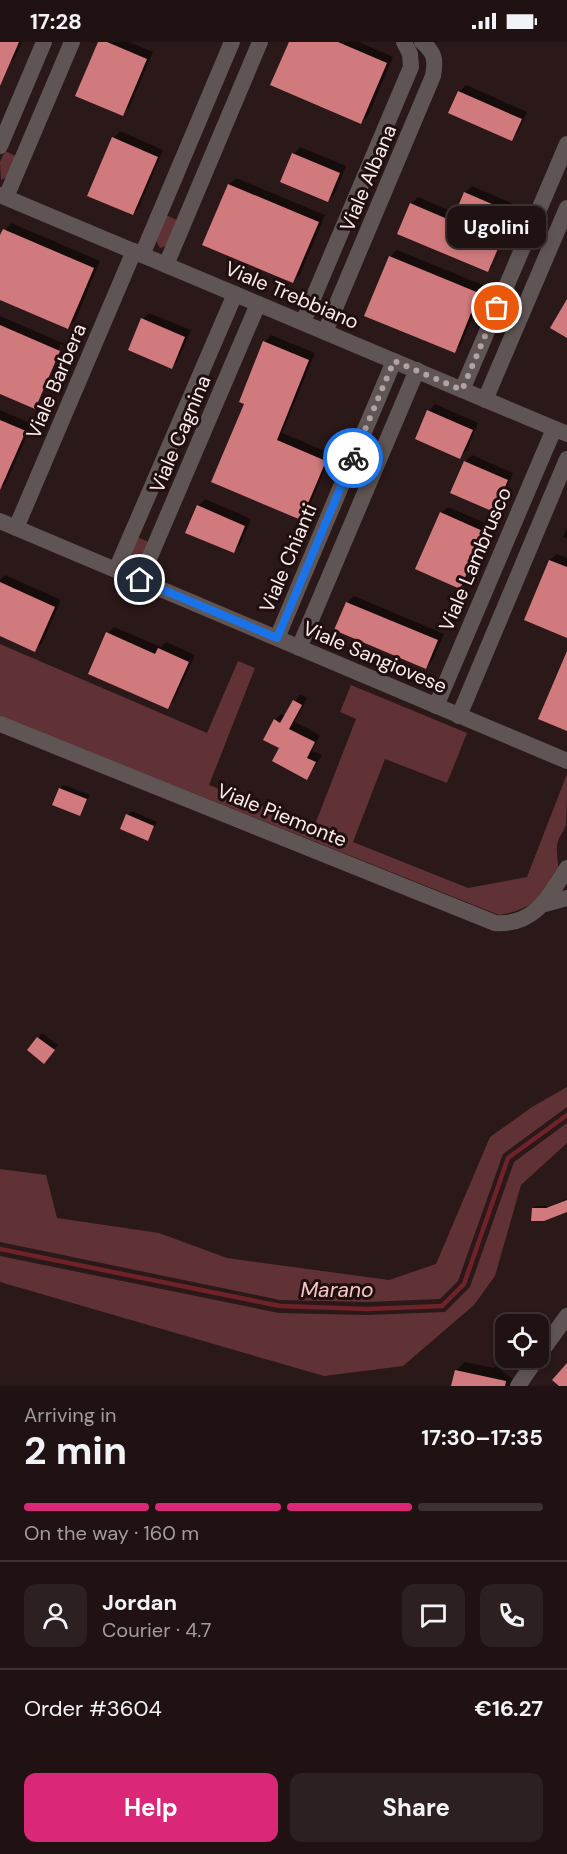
<!DOCTYPE html>
<html lang="en">
<head>
<meta charset="utf-8">
<style>
	:root { --surface:#201212; --page:#2d2020; --text:#f1f3f6; --muted:#a29e9f; --line:#3d3232; --accent:#db2777 }
	body { margin:0; font-family:"DM Sans",sans-serif; background:var(--page); color:var(--text); height:100vh; display:flex; flex-direction:column; font-size:22px; white-space:nowrap }
	* { box-sizing:border-box; margin:0 }
	p { font-size:20px; color:var(--muted) }
	.icon { flex:none; width:33px; height:33px; fill:none; stroke:currentColor; stroke-width:2; stroke-linecap:round; stroke-linejoin:round }
	.map { position:relative; height:1344px; overflow:hidden }
	.side { display:flex; flex-direction:column; background:var(--surface); flex:1 }
	.side>* { flex:none }
	.buttons { position:absolute; left:495px; top:1272px; display:grid; gap:12px }
	.buttons a { display:grid; place-items:center; width:54px; height:54px; border-radius:12px; background:var(--surface); box-shadow:0 3px 9px #0003,0 0 0 2px var(--line); font-size:30px }
	.pin { position:absolute; display:grid; place-items:center; width:51px; height:51px; color:#fff; margin:-26px; border:3px solid #fff; border-radius:50%; box-shadow:0 2px 6px #0007 }
	.courier { position:absolute; display:grid; place-items:center; width:60px; height:60px; margin:-30px; border:4px solid #1a73e8; border-radius:50%; background:#fff; color:#222; box-shadow:0 2px 8px #0007 }
	.bubble { position:absolute; height:42px; border-radius:12px; background:var(--surface); box-shadow:0 3px 9px #0003,0 0 0 2px var(--line); font-size:20px; font-weight:700; line-height:42px; text-align:center }
	.head em { font-style:normal; font-weight:700 }
	.head div { display:flex; flex-direction:column-reverse }
	.head { display:flex; align-items:center; justify-content:space-between; height:102px; padding:0 24px }
	h1 { font-size:39px; font-weight:700; line-height:45px }
	.bar { display:grid; grid-template-columns:repeat(4,1fr); gap:9px 6px; align-content:center; height:72px; padding:0 24px }
	.bar i { height:8px; border-radius:4px; background:var(--line) }
	.bar .selected { background:var(--accent) }
	.bar p { grid-column:span 4 }
	.line { display:flex; align-items:center; gap:15px; padding:0 24px; border-top:2px solid var(--line) }
	.line div { flex:1 }
	.round { display:grid; place-items:center; flex:none; width:63px; height:63px; border-radius:12px; background:var(--page) }
	.action { display:flex; gap:12px; margin-top:auto; padding:12px 24px }
	.action a { flex:1; height:69px; border-radius:12px; background:var(--accent); color:#fff; font-size:24px; font-weight:700; line-height:69px; text-align:center }
	.action a+a { background:var(--page); color:var(--text) }
	.status { display:flex; justify-content:space-between; align-items:center; height:42px; padding:0 30px; background:var(--surface); direction:ltr }
	.status svg { height:16px; fill:currentColor }
	.map>svg:first-child { display:block }
	.green { fill:#613235 }
	.shadow { fill:#0007; fill-rule:evenodd }
	.lines { fill:none; stroke-linecap:round; stroke-linejoin:round }
	.stream { stroke:#70222a; stroke-width:4.5 }
	.building { fill:#d17a7d }
	.street { stroke:#605555; stroke-width:16 }
	.done { stroke:#b2a2a1; stroke-width:6; stroke-dasharray:0 10.8 }
	.route { stroke:#1a73e8; stroke-width:8 }
	.labels { text-anchor:middle; stroke-width:6; stroke-linejoin:round; paint-order:stroke }
	.street-label { font-size:20px; fill:#faeceb; stroke:#210f0f }
	.water-label { font-size:21px; font-style:italic; fill:#f7c6c6; stroke:#210f0f }
</style>
</head>
<body>
<div class="status"><b>17:28</b><svg viewBox="0 0 49 12"><path d="M0 12V9h3v3zM5 12V6h3v6zM10 12V3h3v9zM15 12V0h3v12zM26 1h20v11H26zM47 4h2v5h-2z"/></svg></div>
<div class="map">
<svg width="567" height="1344" viewBox="0 0 567 1344">
	<rect width="100%" height="100%" fill="#2b1818"/>
	<g class="green">
		<polygon points="5,109 18,115 10,134 1,138 0,120"/>
		<polygon points="166,173 179,179 169,203 160,206 155,197"/>
		<polygon points="137,495 151,501 143,519 133,524 129,513"/>
		<path d="M0,602L207,691L238,619L255,626L209,743L314,785L356,677L340,670L351,643L467,691L447,741L385,717L353,800L468,846L527,835L567,732C567,744 567,774 566,783C563,791 558,795 557,804C556,813 560,824 557,832C548,856 522,870 499,873L0,674Z"/>
		<polygon points="567,1045 567,1065 503,1112 458,1239 440,1257 367,1260 280,1258 0,1200 0,1127 46,1133 57,1176 159,1191 227,1216 389,1238 436,1222 490,1095 532,1065"/>
		<polygon points="567,1081 567,1101 521,1143 495,1234 474,1263 403,1324 324,1334 0,1240 0,1214 279,1271 367,1273 445,1270 470,1245 514,1120"/>
	</g>
	<g class="shadow">
		<polygon points="0,0 22,0 14,17 7,24 0,21"/>
		<polygon points="100,0 129,0 153,10 129,66 122,72"/>
		<polygon points="290,0 359,0 393,15 368,74 361,81"/>
		<polygon points="466,43 527,70 518,90 512,97 459,50"/>
		<polygon points="120,89 163,108 139,165 133,172 114,96"/>
		<polygon points="300,105 346,124 335,151 328,158 282,139 294,112"/>
		<polygon points="236,136 325,173 300,233 293,239 229,143"/>
		<path d="M472,144L518,164L494,222L488,229L411,162L418,155L457,172L465,151ZM514,163L517,164L493,223H490Z"/>
		<polygon points="11,181 100,219 75,279 68,285 0,256 0,197"/>
		<polygon points="397,208 485,244 461,303 454,309 390,215"/>
		<polygon points="149,271 191,288 178,318 172,325 143,277"/>
		<path d="M0,274L65,302L41,359L34,366L0,351ZM61,302L64,303L40,360H36Z"/>
		<polygon points="271,293 315,311 282,391 332,412 307,469 300,476 246,361 241,359 265,300"/>
		<polygon points="435,362 478,381 467,408 460,415 429,369"/>
		<polygon points="0,368 32,382 6,441 0,446"/>
		<polygon points="472,413 513,431 500,462 494,468 465,420"/>
		<polygon points="205,457 251,477 240,503 233,510 198,464"/>
		<polygon points="448,465 490,483 466,539 459,545 441,471"/>
		<polygon points="567,486 567,497 563,495"/>
		<polygon points="557,512 567,516 567,594 550,518"/>
		<polygon points="5,533 61,558 42,601 35,608 0,592 0,538"/>
		<polygon points="354,554 444,592 432,619 426,626 347,561"/>
		<polygon points="114,585 161,605 166,600 195,613 174,658 168,665 108,591"/>
		<polygon points="300,652 307,656 295,680 320,693 312,709 322,713 307,736 281,705 275,678 281,672 286,674"/>
		<polygon points="64,743 90,753 80,772 60,747"/>
		<polygon points="132,769 157,780 148,797 127,773"/>
		<polygon points="42,991 58,1003 48,1015 29,1008"/>
		<polygon points="567,1157 567,1168 533,1166 536,1164 550,1164"/>
		<polygon points="465,1320 494,1326 496,1324 517,1340 515,1344 453,1344 456,1329"/>
	</g>
	<g class="lines">
		<polyline class="stream" points="0,1207 280,1264 367,1267 442,1264 464,1242 508,1116 567,1073"/>
	</g>
	<g class="building">
		<polygon points="0,0 19,0 0,44"/>
		<polygon points="98,0 107,0 147,17 123,74 75,54"/>
		<polygon points="289,0 338,0 387,21 361,82 270,43"/>
		<polygon points="458,49 522,77 512,99 448,71"/>
		<polygon points="112,95 158,115 133,173 87,154"/>
		<polygon points="292,111 340,131 328,160 280,140"/>
		<polygon points="228,142 319,180 293,241 202,203"/>
		<polygon points="464,150 513,171 488,230 397,192 410,161 452,179"/>
		<polygon points="3,187 94,226 68,287 0,258 0,193"/>
		<polygon points="389,214 479,251 455,311 364,274"/>
		<polygon points="567,257 567,296 550,286"/>
		<polygon points="141,276 185,295 172,327 128,308"/>
		<polygon points="0,283 60,309 35,367 0,352"/>
		<polygon points="263,299 309,318 277,398 326,419 301,478 211,440 244,362 239,360"/>
		<polygon points="427,368 473,388 460,417 415,397"/>
		<polygon points="0,378 26,389 0,448"/>
		<polygon points="464,419 508,438 494,470 450,451"/>
		<polygon points="197,463 245,484 234,511 185,491"/>
		<polygon points="440,470 485,490 460,547 415,527"/>
		<polygon points="549,518 567,525 567,596 524,578"/>
		<polygon points="0,540 55,565 35,610 0,594"/>
		<polygon points="346,560 438,598 426,627 334,588"/>
		<polygon points="106,590 155,612 158,606 189,620 168,667 88,632"/>
		<polygon points="567,609 567,689 538,677"/>
		<polygon points="293,658 302,663 289,687 315,700 307,716 316,720 307,738 272,719 279,706 263,698 274,677 280,681"/>
		<polygon points="59,746 87,757 80,774 52,763"/>
		<polygon points="126,772 154,784 148,799 120,787"/>
		<polygon points="37,995 55,1008 44,1022 27,1008"/>
		<polygon points="567,1158 567,1170 544,1179 531,1179 532,1166 546,1166"/>
		<polygon points="567,1321 567,1344 559,1344 552,1338"/>
		<polygon points="455,1328 506,1339 505,1344 451,1344"/>
	</g>
	<g class="lines">
		<g class="street">
			<polyline points="0,104 44,0"/>
			<polyline points="0,153 567,392"/>
			<polyline points="6,155 72,0"/>
			<polyline points="142,213 232,0"/>
			<polyline points="166,223 260,0"/>
			<polyline points="303,280 411,25 410,12 404,0"/>
			<path d="M325,290L433,34C436,18 435,11 422,0"/>
			<polyline points="462,348 567,102"/>
			<polyline points="485,358 567,166"/>
			<polyline points="0,479 567,719"/>
			<polyline points="16,486 134,209"/>
			<polyline points="116,528 235,252"/>
			<polyline points="140,538 258,262"/>
			<polyline points="277,596 394,319"/>
			<polyline points="299,606 417,328"/>
			<polyline points="436,664 554,387"/>
			<polyline points="459,674 567,417"/>
			<path d="M0,682L495,881C534,884 549,855 567,826"/>
			<polyline points="545,862 567,856"/>
			<polyline points="538,1314 567,1274"/>
			<polyline points="518,1344 537,1316"/>
		</g>
	</g>
	<g class="lines">
		<polyline class="done" points="353,416 394,319 462,348 497,266"/>
		<polyline class="route" points="140,538 277,596 353,416"/>
	</g>
	<g class="labels">
		<g class="street-label">
			<text transform="translate(368 136) rotate(-67)" y="7">Viale Albana</text>
			<text transform="translate(292 253) rotate(23)" y="7">Viale Trebbiano</text>
			<text transform="translate(56 339) rotate(-67)" y="7">Viale Barbera</text>
			<text transform="translate(180 392) rotate(-67)" y="7">Viale Cagnina</text>
			<text transform="translate(288 516) rotate(-67)" y="7">Viale Chianti</text>
			<text transform="translate(475 517) rotate(-67)" y="7">Viale Lambrusco</text>
			<text transform="translate(375 615) rotate(23)" y="7">Viale Sangiovese</text>
			<text transform="translate(282 773) rotate(22)" y="7">Viale Piemonte</text>
		</g>
		<g class="water-label">
			<text x="337" y="1255">Marano</text>
		</g>
	</g>
</svg>
<div class="buttons">
<a><svg class="icon" aria-label="locate" viewBox="0 0 24 24"><circle cx="12" cy="12" r="6"/><path d="M12 2v4M12 18v4M2 12h4M18 12h4"/></svg></a>
</div>
<div class="pin" style="left:497px;top:266px;background:#ea580c"><svg class="icon" aria-label="bag" viewBox="0 0 24 24"><path d="M5 8h14l-1 12H6zM9 8a3 3 0 0 1 6 0"/></svg></div>
<div class="pin" style="left:140px;top:538px;background:#1f2937"><svg class="icon" aria-label="home" viewBox="0 0 24 24"><path d="M3 11l9-7 9 7M6 9v11h12V9"/></svg></div>
<div class="courier" style="left:353px;top:416px"><svg class="icon" aria-label="bike" viewBox="0 0 24 24"><circle cx="6" cy="16" r="4"/><circle cx="18" cy="16" r="4"/><path d="M6 16l4-8h5l3 8M10 8l3 8H6M13 5h3"/></svg></div>
<div class="bubble" style="left:447px;top:164px;width:99px">Ugolini</div>
</div>
<section class="side">
<div class="head"><div><h1>2 min</h1><p>Arriving in</p></div><em>17:30–17:35</em></div>
<div class="bar"><i class="selected"></i><i class="selected"></i><i class="selected"></i><i></i><p>On the way · 160 m</p></div>
<div class="line" style="height:108px"><a class="round"><svg class="icon" aria-label="person" viewBox="0 0 24 24"><circle cx="12" cy="8" r="4"/><path d="M4 21q1-7 8-7t8 7"/></svg></a><div><b>Jordan</b><p>Courier · 4.7</p></div><a class="round"><svg class="icon" aria-label="chat" viewBox="0 0 24 24"><path d="M4 5h16v11H9l-5 4z"/></svg></a><a class="round"><svg class="icon" aria-label="phone" viewBox="0 0 24 24"><path d="M5 4h4l2 5-3 2q2 4 5 5l2-3 5 2v4C11 20 4 13 5 4z"/></svg></a></div>
<div class="line" style="height:78px"><div>Order #3604</div><b>€16.27</b></div>
<div class="action"><a>Help</a><a>Share</a></div>
</section>
</body>
</html>
